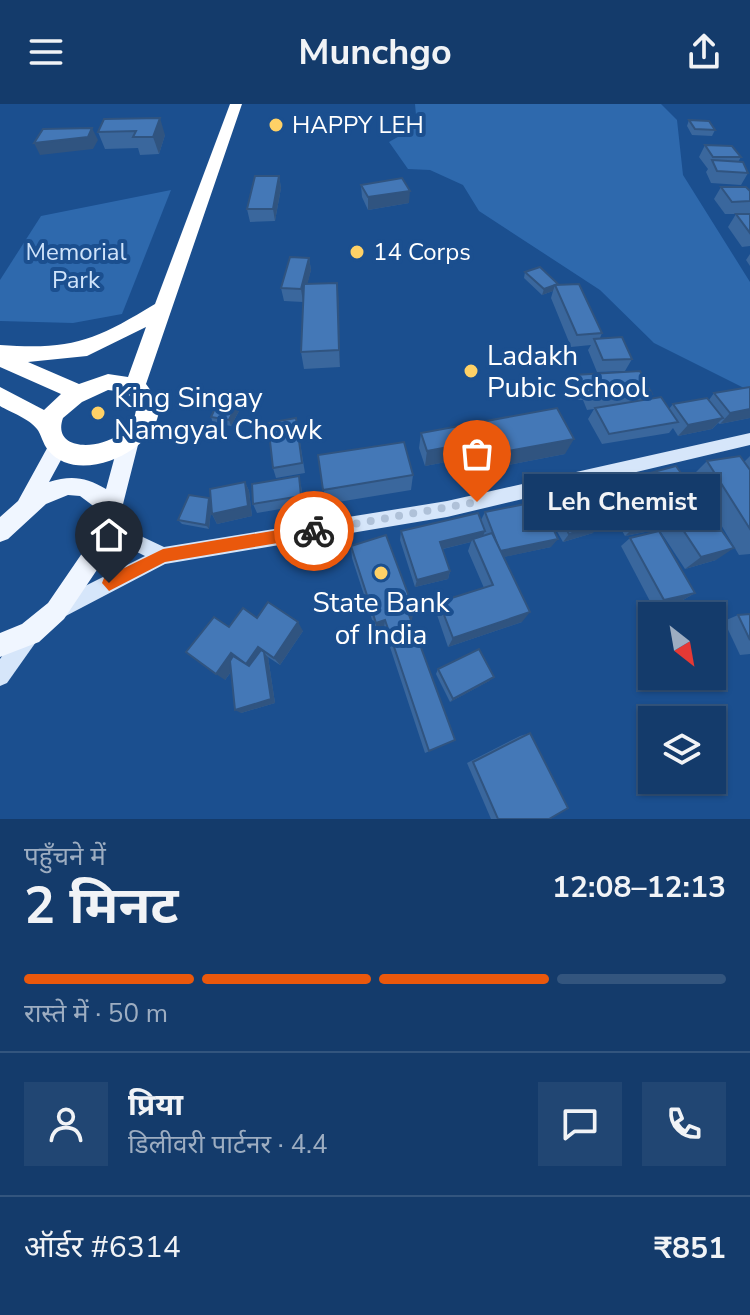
<!DOCTYPE html>
<html lang="hi">
<head>
<meta charset="utf-8">
<style>
	:root { --surface:#143b6b; --page:#214673; --text:#f1f3f6; --muted:#9dadc1; --line:#33557e; --accent:#ea580c }
	body { margin:0; font-family:"Nunito Sans","Noto Sans Devanagari",sans-serif; background:var(--page); color:var(--text); height:100vh; display:flex; flex-direction:column; font-size:30px; white-space:nowrap }
	* { box-sizing:border-box; margin:0 }
	p { font-size:26px; color:var(--muted) }
	.icon { flex:none; width:44px; height:44px; fill:none; stroke:currentColor; stroke-width:2; stroke-linecap:round; stroke-linejoin:round }
	.map { position:relative; height:715px; overflow:hidden }
	.side { display:flex; flex-direction:column; background:var(--surface); flex:1 }
	.side>* { flex:none }
	.needle { width:52px; rotate:149deg }
	.tools { position:absolute; left:638px; top:498px; display:grid; gap:16px }
	.tools a { display:grid; place-items:center; width:88px; height:88px; border-radius:0px; background:var(--surface); box-shadow:0 2px 6px #0004,0 0 0 2px var(--line); font-size:40px }
	.pin { position:absolute; display:grid; place-items:center; width:68px; height:68px; color:#fff; margin:-82px -34px; border-radius:50% 50% 50% 0; rotate:-45deg; box-shadow:0 0 8px #0007 }
	.pin .icon { rotate:45deg }
	.courier { position:absolute; display:grid; place-items:center; width:80px; height:80px; margin:-40px; border:6px solid #ea580c; border-radius:50%; background:#fff; color:#222; box-shadow:0 2px 10px #0007 }
	.bubble { position:absolute; height:56px; border-radius:0px; background:var(--surface); box-shadow:0 2px 6px #0004,0 0 0 2px var(--line); font-size:26px; font-weight:700; line-height:56px; text-align:center }
	.headline em { font-style:normal; font-weight:700 }
	.headline div { display:flex; flex-direction:column-reverse }
	.headline { display:flex; align-items:center; justify-content:space-between; height:136px; padding:0 24px }
	h1 { font-size:52px; font-weight:700; line-height:60px }
	.bar { display:grid; grid-template-columns:repeat(4,1fr); gap:12px 8px; align-content:center; height:96px; padding:0 24px }
	.bar i { height:10px; border-radius:6px; background:var(--line) }
	.bar .current { background:var(--accent) }
	.bar p { grid-column:span 4 }
	.line { display:flex; align-items:center; gap:20px; padding:0 24px; border-top:2px solid var(--line) }
	.line div { flex:1 }
	.round { display:grid; place-items:center; flex:none; width:84px; height:84px; border-radius:0px; background:var(--page) }
	header { display:flex; justify-content:space-between; align-items:center; height:104px; padding:0 24px; background:var(--surface); font-size:36px; font-weight:700 }
	.map>svg:first-child { display:block }
	.green { fill:#2e69ad }
	.lines { fill:none; stroke-linecap:round; stroke-linejoin:round }
	.secondary { fill:#d6e6fa; fill-rule:evenodd }
	.primary { fill:#f0f6ff; fill-rule:evenodd }
	.highway { fill:#fff; fill-rule:evenodd }
	.wall { fill:#3a679d }
	.shaded-wall { fill:#305480 }
	.building { fill:#4478b7; stroke:#305480; stroke-width:2 }
	.route { fill:#ea580c }
	.done { stroke:#afc1d8; stroke-width:8; stroke-dasharray:0 14.4 }
	.poi-dot { fill:#ffd166; stroke:#1b4f8f; stroke-width:3 }
	.labels { text-anchor:middle; stroke-width:8; stroke-linejoin:round; paint-order:stroke }
	.far-poi-label { font-size:24px; fill:#fff; stroke:#1b4f8f; text-anchor:start }
	.far-park-label { font-size:24px; fill:#cfe3fa; stroke:#1b4f8f }
	.poi-label { font-size:28px; fill:#fff; stroke:#1b4f8f; text-anchor:start }
</style>
</head>
<body>
<header><svg class="icon" aria-label="menu" viewBox="0 0 24 24"><path d="M4 6h16M4 12h16M4 18h16"/></svg>Munchgo<svg class="icon" aria-label="share" viewBox="0 0 24 24"><path d="M12 15V3M7 8l5-5 5 5M5 13v7h14v-7"/></svg></header>
<div class="map">
<svg width="750" height="715" viewBox="0 0 750 715">
	<rect width="100%" height="100%" fill="#1b4f8f"/>
	<g class="green">
		<polygon points="415,0 661,0 677,16 683,71 750,178 750,287 654,239 600,186 479,107 463,81 430,66 408,65 389,38 417,22"/>
		<polygon points="171,86 122,210 73,219 0,217 0,176 41,112"/>
	</g>
	<g class="lines">
		<g class="secondary">
			<polygon points="750,329 750,341 447,413 165,460 60,515 53,512 50,505 53,498 145,452 105,432 102,426 105,420 111,418 164,443 447,397"/>
			<polygon points="29,521 36,524 39,531 36,538 7,579 0,582 0,555 22,524"/>
		</g>
		<path class="primary" d="M129,329L136,331L139,337L122,404L119,433L64,515L39,538L0,553V529L22,520L48,499L100,423V407L80,392L68,391L46,400L8,435L0,438V413L18,397L51,337H65L68,343L49,378C71,371 86,373 106,385L119,337L122,331Z"/>
		<path class="highway" d="M230,0H242L146,280L159,298C161,317 149,334 133,345C110,361 69,372 48,346C43,340 41,330 37,325C30,315 10,308 0,302V283L44,306L61,290L0,263V241C72,246 94,237 155,200ZM146,223L128,273L108,270L79,280L28,258L87,252ZM108,286L125,288L136,297C143,344 47,359 63,314L82,298Z"/>
	</g>
	<g class="wall">
		<polygon points="104,15 165,31 159,50 140,51 138,44 105,45 98,28"/>
		<polygon points="689,16 715,26 712,32 692,31 687,22"/>
		<polygon points="705,41 741,53 738,58 748,69 741,81 711,79 706,68 708,65 699,53"/>
		<polygon points="279,72 281,84 275,117 250,118 247,105"/>
		<polygon points="361,81 409,99 368,106 362,93"/>
		<polygon points="721,83 750,87 750,110 725,110 714,95"/>
		<polygon points="736,110 750,110 750,142 742,143 728,123"/>
		<polygon points="750,150 750,162 746,156"/>
		<polygon points="309,154 311,166 307,180 337,179 340,263 304,265 301,248 303,198 284,197 281,184"/>
		<polygon points="525,168 558,180 558,181 602,229 600,234 632,255 625,267 597,268 588,246 591,241 571,243 551,194 553,187 542,191 524,174"/>
		<polygon points="574,271 652,290 649,295 669,305 673,300 709,296 714,289 750,314 720,320 718,319 712,325 678,332 673,324 669,329 602,340 588,315 594,305 587,306 583,296 574,296 569,282"/>
		<polygon points="239,307 231,322 213,319 211,313"/>
		<polygon points="296,314 305,369 276,374 273,364"/>
		<polygon points="421,329 565,350 451,372 446,358 425,362 419,344"/>
		<polygon points="318,351 413,371 411,386 326,400"/>
		<polygon points="750,352 750,450 739,451 692,372 707,357 744,358"/>
		<polygon points="646,370 716,456 685,465 644,402 645,428 625,432 602,391 610,381 634,384"/>
		<polygon points="245,378 249,387 252,412 217,420 212,410 211,406 209,425 182,420 178,416 210,396"/>
		<polygon points="301,382 304,401 257,409 253,400"/>
		<polygon points="548,393 593,429 563,438 545,406 551,443 503,453 522,518 448,543 436,508 439,498 484,484 468,447 471,438 443,445 450,467 448,475 415,483 400,436 401,427 481,416 485,408 543,402"/>
		<polygon points="630,434 695,489 683,496 653,503 621,442"/>
		<polygon points="351,442 414,506 411,516 455,636 425,649 384,525 376,528 352,454"/>
		<polygon points="750,510 750,550 740,551 724,517 738,511"/>
		<polygon points="257,514 303,527 280,561 268,553 275,599 241,609 231,568 225,576 229,523"/>
		<polygon points="438,565 489,577 450,598 436,570"/>
		<polygon points="530,629 549,715 491,715 467,659 520,632"/>
	</g>
	<g class="shaded-wall">
		<polygon points="160,14 165,31 159,50 153,33"/>
		<polygon points="92,24 98,36 93,45 40,51 34,39"/>
		<polygon points="279,72 281,84 275,117 273,105"/>
		<polygon points="410,87 409,99 368,106 368,93"/>
		<polygon points="309,154 311,166 303,198 301,185"/>
		<polygon points="337,179 339,197 340,263 339,246"/>
		<polygon points="558,180 557,185 555,181 553,187 542,191 544,185"/>
		<polygon points="236,301 239,307 231,322 229,316"/>
		<polygon points="750,305 750,314 720,320 730,309"/>
		<polygon points="723,314 712,325 678,332 688,321"/>
		<polygon points="574,335 565,350 451,372 454,357"/>
		<polygon points="449,343 446,358 425,362 427,347"/>
		<polygon points="245,378 249,387 252,412 217,420 212,410"/>
		<polygon points="209,394 212,398 209,425 206,421"/>
		<polygon points="654,419 645,428 625,432 634,423"/>
		<polygon points="601,420 593,429 563,438 569,430"/>
		<polygon points="485,427 482,435 473,435 471,438 438,446 440,438"/>
		<polygon points="558,435 551,443 495,455 500,447"/>
		<polygon points="734,444 716,456 685,465 701,453"/>
		<polygon points="450,467 448,475 415,483 417,476"/>
		<polygon points="695,489 683,496 653,503 664,496"/>
		<polygon points="414,506 412,516 406,518 408,508"/>
		<polygon points="530,508 522,518 448,543 453,534"/>
		<polygon points="385,516 384,525 376,528 376,519"/>
		<polygon points="298,518 303,527 280,561 274,554"/>
		<polygon points="258,543 268,553 275,599 241,609 235,606 254,567 246,560"/>
		<polygon points="231,549 239,557 225,576 216,570"/>
		<polygon points="494,573 489,577 450,598 453,595"/>
	</g>
	<g class="building">
		<polygon points="160,14 153,33 133,33 136,27 98,28 104,15"/>
		<polygon points="689,16 709,17 715,26 695,25"/>
		<polygon points="92,24 88,33 34,39 43,25"/>
		<polygon points="705,41 732,42 741,53 713,53"/>
		<polygon points="712,56 743,58 748,69 717,67"/>
		<polygon points="255,72 279,72 273,105 247,105"/>
		<polygon points="402,74 410,87 368,93 361,81"/>
		<polygon points="721,83 746,83 750,87 750,97 732,98"/>
		<polygon points="736,110 750,110 750,129"/>
		<polygon points="290,153 309,154 301,185 281,184"/>
		<polygon points="540,163 558,180 544,185 525,168"/>
		<polygon points="337,179 339,246 301,248 304,180"/>
		<polygon points="579,180 602,229 577,231 555,181"/>
		<polygon points="622,233 632,255 603,256 594,235"/>
		<polygon points="640,267 652,290 594,294 589,284 580,285 574,271"/>
		<polygon points="750,283 750,305 730,309 714,289"/>
		<polygon points="661,293 678,318 609,330 595,304"/>
		<polygon points="707,294 723,314 688,321 673,300"/>
		<polygon points="218,298 236,301 229,316 211,313"/>
		<polygon points="557,304 574,335 454,357 449,343 427,347 421,329"/>
		<polygon points="296,314 302,359 273,364 268,319"/>
		<polygon points="404,338 413,371 323,386 318,351"/>
		<polygon points="740,352 750,366 750,425 707,357"/>
		<polygon points="676,362 734,444 701,453 646,370"/>
		<polygon points="299,372 301,392 253,400 252,380"/>
		<polygon points="629,377 654,419 634,423 610,381"/>
		<polygon points="245,378 248,402 212,410 210,385"/>
		<polygon points="579,384 601,420 569,430 548,393"/>
		<polygon points="189,391 209,394 206,421 178,416"/>
		<polygon points="540,397 558,435 500,447 485,408"/>
		<polygon points="478,409 485,427 440,438 450,467 417,476 401,427"/>
		<polygon points="659,427 695,489 664,496 630,434"/>
		<polygon points="492,429 530,508 453,534 439,498 493,481 473,435"/>
		<polygon points="386,431 414,506 408,508 455,636 429,647 385,516 376,519 351,442"/>
		<polygon points="268,498 298,518 274,554 258,543 246,560 231,549 216,570 186,548 214,513 229,523 243,504 257,514"/>
		<polygon points="750,510 750,536 738,511"/>
		<polygon points="479,545 494,573 453,595 438,565"/>
		<polygon points="261,546 264,548 271,595 235,606 230,557 233,552 249,562"/>
		<polygon points="530,629 568,704 549,715 498,715 473,658"/>
	</g>
	<polygon class="route" points="314,420 321,427 314,433 165,458 109,487 102,479 104,474 163,445"/>
	<g class="lines">
		<polyline class="done" points="314,427 477,398"/>
	</g>
	<g class="poi-dot">
		<circle cx="276" cy="21" r="8"/>
		<circle cx="357" cy="148" r="8"/>
		<circle cx="471" cy="267" r="8"/>
		<circle cx="98" cy="309" r="8"/>
		<circle cx="381" cy="469" r="8"/>
	</g>
	<g class="labels">
		<g class="far-poi-label">
			<text x="292" y="29">HAPPY LEH</text>
			<text x="373" y="156">14 Corps</text>
		</g>
		<g class="far-park-label">
			<text x="76" y="156">Memorial<tspan x="76" dy="28">Park</tspan></text>
		</g>
		<g class="poi-label">
			<text x="487" y="261">Ladakh<tspan x="487" dy="32">Pubic School</tspan></text>
			<text x="114" y="303">King Singay<tspan x="114" dy="32">Namgyal Chowk</tspan></text>
			<text x="381" y="508" text-anchor="middle">State Bank<tspan x="381" dy="32">of India</tspan></text>
		</g>
	</g>
</svg>
<div class="tools">
<a><svg class="needle" viewBox="-14 -14 28 28"><path d="M0-13l5 13h-10z" fill="#e53935"/><path d="M0 13l5-13h-10z" fill="#9dadc1"/></svg></a>
<a><svg class="icon" aria-label="layers" viewBox="0 0 24 24"><path d="M12 4l9 5-9 5-9-5zM3 14l9 5 9-5"/></svg></a>
</div>
<div class="pin" style="left:477px;top:398px;background:#ea580c"><svg class="icon" aria-label="bag" viewBox="0 0 24 24"><path d="M5 8h14l-1 12H6zM9 8a3 3 0 0 1 6 0"/></svg></div>
<div class="pin" style="left:109px;top:479px;background:#1f2937"><svg class="icon" aria-label="home" viewBox="0 0 24 24"><path d="M3 11l9-7 9 7M6 9v11h12V9"/></svg></div>
<div class="courier" style="left:314px;top:427px"><svg class="icon" aria-label="bike" viewBox="0 0 24 24"><circle cx="6" cy="16" r="4"/><circle cx="18" cy="16" r="4"/><path d="M6 16l4-8h5l3 8M10 8l3 8H6M13 5h3"/></svg></div>
<div class="bubble" style="left:524px;top:370px;width:196px">Leh Chemist</div>
</div>
<section class="side">
<div class="headline"><div><h1>2 मिनट</h1><p>पहुँचने में</p></div><em>12:08–12:13</em></div>
<div class="bar"><i class="current"></i><i class="current"></i><i class="current"></i><i></i><p>रास्ते में · 50 m</p></div>
<div class="line" style="height:144px"><a class="round"><svg class="icon" aria-label="person" viewBox="0 0 24 24"><circle cx="12" cy="8" r="4"/><path d="M4 21q1-7 8-7t8 7"/></svg></a><div><b>प्रिया</b><p>डिलीवरी पार्टनर · 4.4</p></div><a class="round"><svg class="icon" aria-label="chat" viewBox="0 0 24 24"><path d="M4 5h16v11H9l-5 4z"/></svg></a><a class="round"><svg class="icon" aria-label="phone" viewBox="0 0 24 24"><path d="M5 4h4l2 5-3 2q2 4 5 5l2-3 5 2v4C11 20 4 13 5 4z"/></svg></a></div>
<div class="line" style="height:104px"><div>ऑर्डर #6314</div><b>₹851</b></div>
</section>
</body>
</html>
